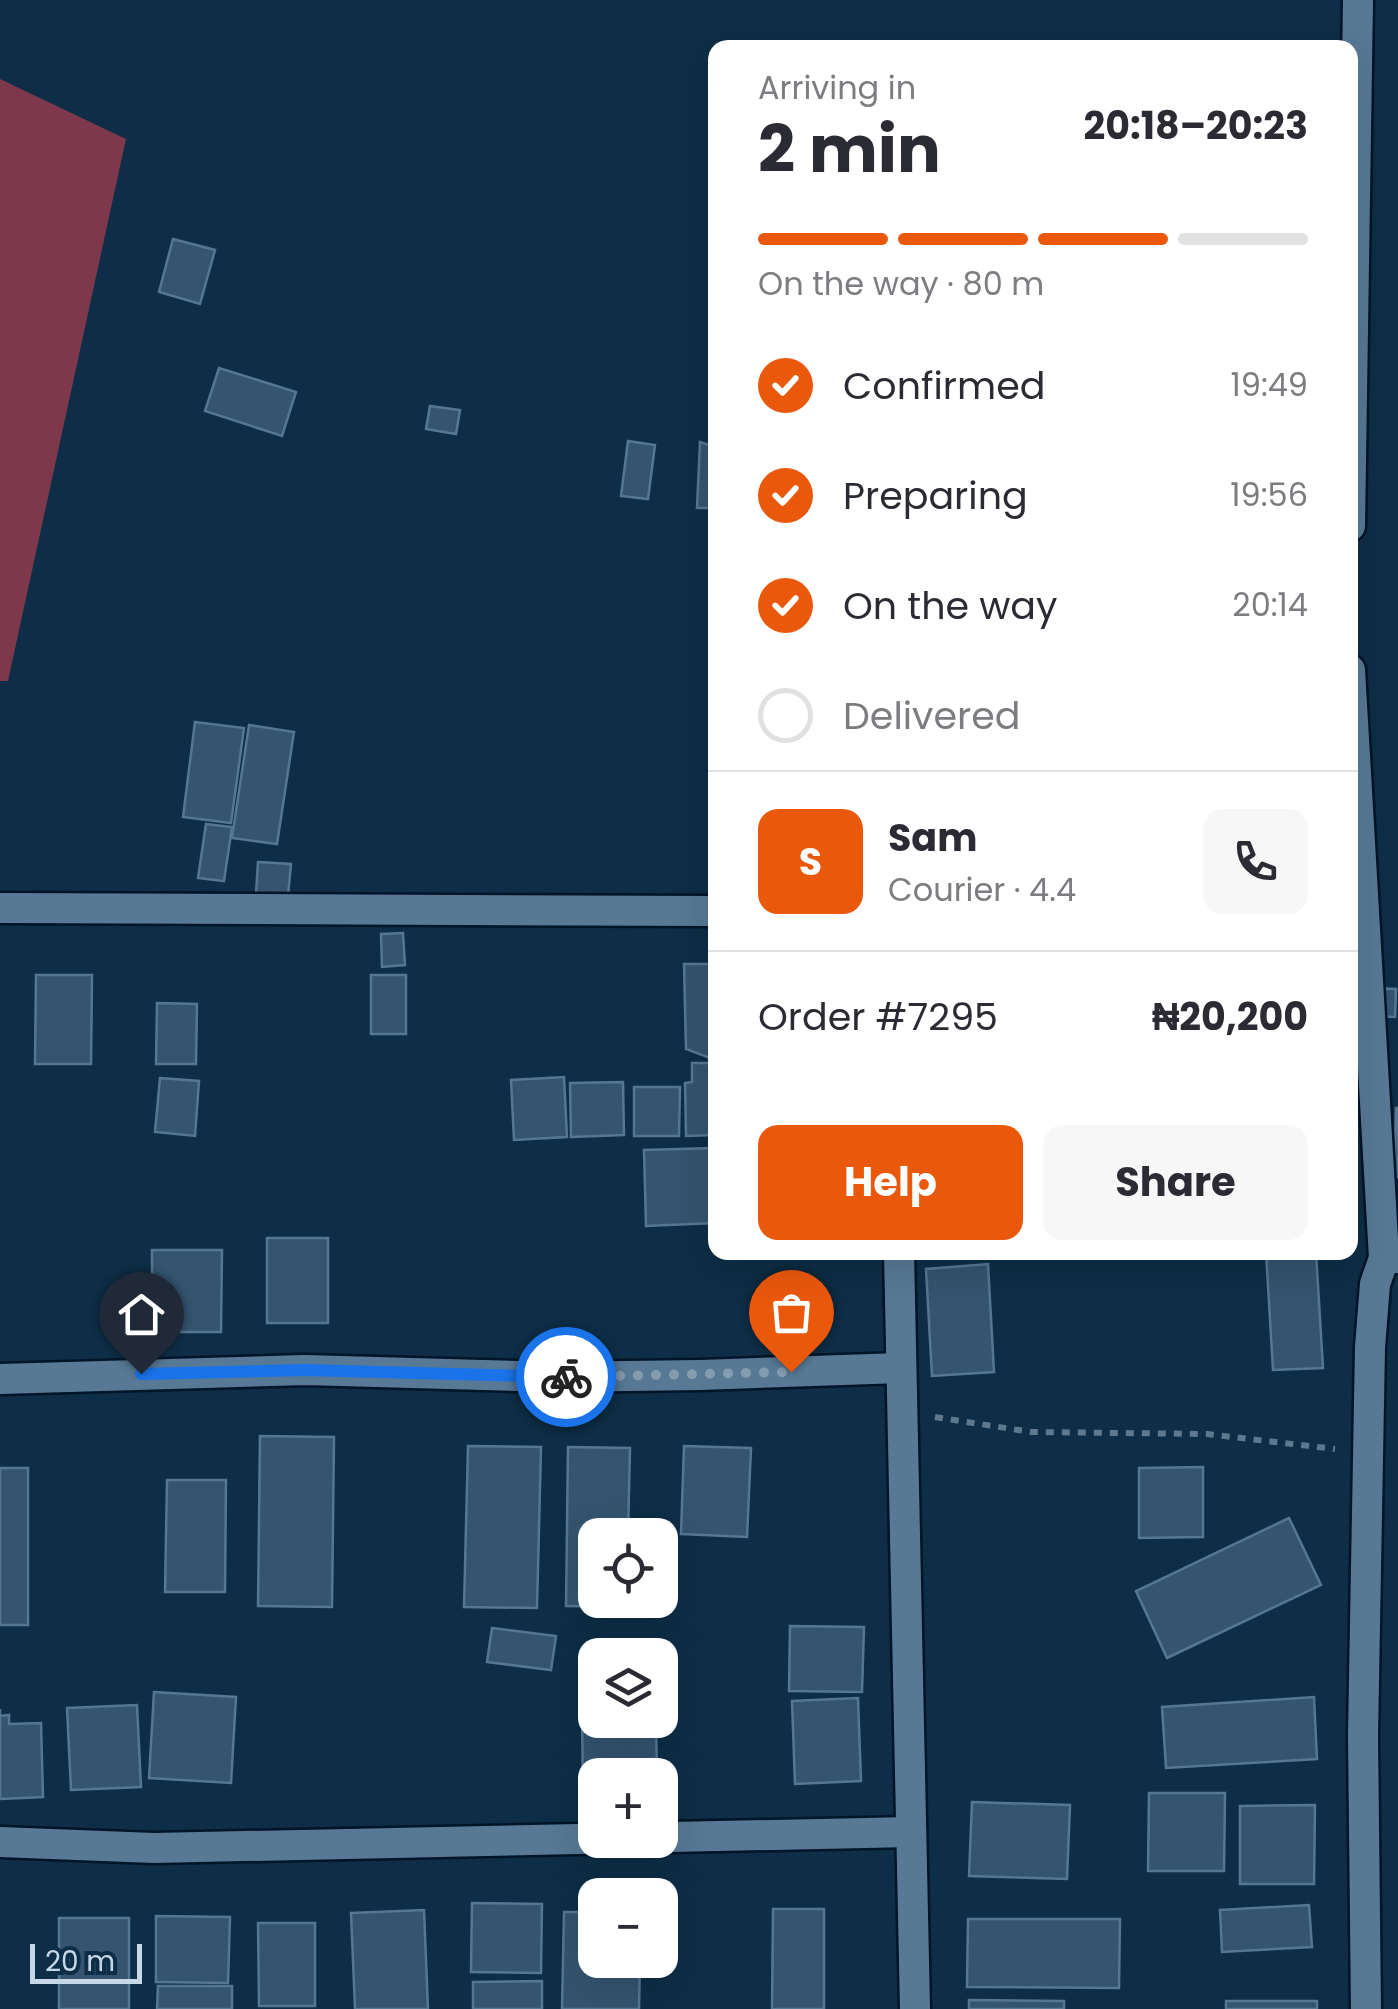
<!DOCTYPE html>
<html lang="en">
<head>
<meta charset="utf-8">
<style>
	:root { --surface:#fff; --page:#f7f7f7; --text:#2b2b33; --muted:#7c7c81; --line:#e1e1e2; --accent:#ea580c }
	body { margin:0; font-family:Poppins,sans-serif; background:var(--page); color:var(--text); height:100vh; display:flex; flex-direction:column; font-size:38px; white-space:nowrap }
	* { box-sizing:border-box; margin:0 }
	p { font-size:32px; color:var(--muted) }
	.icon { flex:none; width:55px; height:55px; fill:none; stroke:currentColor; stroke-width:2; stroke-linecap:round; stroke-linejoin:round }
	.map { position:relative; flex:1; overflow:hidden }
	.side { position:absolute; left:708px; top:40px; width:650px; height:1220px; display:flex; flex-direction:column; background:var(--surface); border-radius:20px; box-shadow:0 10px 40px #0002 }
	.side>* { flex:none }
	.buttons { position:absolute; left:578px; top:1518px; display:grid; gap:20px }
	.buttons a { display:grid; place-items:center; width:100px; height:100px; border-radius:20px; background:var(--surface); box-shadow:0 10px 40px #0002; font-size:50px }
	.scale { position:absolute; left:30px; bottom:25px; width:112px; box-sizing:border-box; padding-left:10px; border:5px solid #c6d8e8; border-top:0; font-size:28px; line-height:35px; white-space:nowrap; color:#c6d8e8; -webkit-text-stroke:8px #0d2e46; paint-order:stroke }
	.pin { position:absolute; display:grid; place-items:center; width:85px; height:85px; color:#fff; margin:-102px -42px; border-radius:50% 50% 50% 0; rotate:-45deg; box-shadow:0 0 10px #0007 }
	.pin .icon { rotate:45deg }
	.courier { position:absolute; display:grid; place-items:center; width:100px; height:100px; margin:-50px; border:8px solid #1a73e8; border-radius:50%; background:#fff; color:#222; box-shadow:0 2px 12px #0007 }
	.headline em { font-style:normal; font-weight:700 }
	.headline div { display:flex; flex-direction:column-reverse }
	.headline { display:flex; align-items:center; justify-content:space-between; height:170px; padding:0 50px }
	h1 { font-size:65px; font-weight:700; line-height:75px }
	.bar { display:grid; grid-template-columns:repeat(4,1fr); gap:15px 10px; align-content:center; height:120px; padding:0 50px }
	.bar i { height:12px; border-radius:8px; background:var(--line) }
	.bar .current { background:var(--accent) }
	.bar p { grid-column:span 4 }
	.line { display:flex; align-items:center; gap:25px; padding:0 50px; border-top:2px solid var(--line) }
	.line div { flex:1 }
	.round { display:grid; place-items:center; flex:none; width:105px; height:105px; border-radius:20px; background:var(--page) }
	ol { padding:0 50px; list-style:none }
	li { display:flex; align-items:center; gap:30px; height:110px }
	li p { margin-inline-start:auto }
	li .icon { padding:10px; border-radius:50%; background:var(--accent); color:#fff; stroke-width:4 }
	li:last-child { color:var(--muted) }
	li i { width:55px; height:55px; border:5px solid var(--line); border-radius:50% }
	.action { display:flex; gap:20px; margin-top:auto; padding:20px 50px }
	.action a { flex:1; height:115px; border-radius:20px; background:var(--accent); color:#fff; font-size:40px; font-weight:700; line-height:115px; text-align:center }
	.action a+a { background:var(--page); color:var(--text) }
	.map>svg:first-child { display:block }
	.green { fill:#7d384b }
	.building { fill:#34546f; stroke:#557793; stroke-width:2.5 }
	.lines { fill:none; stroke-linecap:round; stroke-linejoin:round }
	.street-casing { stroke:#001527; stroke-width:35 }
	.path { stroke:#5e788d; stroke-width:6; stroke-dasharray:8 8; stroke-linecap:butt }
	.street { stroke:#577996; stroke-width:30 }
	.done { stroke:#859caf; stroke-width:10; stroke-dasharray:0 18 }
	.route { stroke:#1a73e8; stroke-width:12 }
</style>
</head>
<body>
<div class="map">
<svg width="1398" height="2009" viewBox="0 0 1398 2009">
	<rect width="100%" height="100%" fill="#0d2e46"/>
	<polygon class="green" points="0,79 126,139 8,681 0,681"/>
	<g class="building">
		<polygon points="173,239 215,250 200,304 159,292"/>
		<polygon points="219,368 296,392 282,436 205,411"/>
		<polygon points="430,406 460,410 456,434 426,429"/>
		<polygon points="628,441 655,445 648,499 621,496"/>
		<polygon points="700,442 715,447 715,508 697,508"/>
		<polygon points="195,722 244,728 231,823 183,817"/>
		<polygon points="249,725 294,732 277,844 232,838"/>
		<polygon points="206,824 232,827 224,881 198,878"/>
		<polygon points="258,862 291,864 288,896 256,893"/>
		<polygon points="403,933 405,965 382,967 381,934"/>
		<polygon points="684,964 715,964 715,1060 686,1049"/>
		<polygon points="36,975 92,975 91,1064 35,1064"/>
		<rect x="371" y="975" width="35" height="59"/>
		<polygon points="1372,988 1396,989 1395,1017 1371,1016"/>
		<polygon points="157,1003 197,1004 196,1064 156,1064"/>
		<polygon points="692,1063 715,1063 715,1135 686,1136 685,1083 692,1082"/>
		<polygon points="564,1077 567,1137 514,1140 511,1080"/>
		<polygon points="160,1078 199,1081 195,1136 155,1132"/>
		<polygon points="623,1082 624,1135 571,1137 570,1083"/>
		<polygon points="634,1087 680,1087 679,1136 634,1136"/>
		<polygon points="1396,1108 1398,1108 1398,1177 1394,1177"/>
		<polygon points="714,1148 715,1223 646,1226 644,1150"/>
		<rect x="267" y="1238" width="61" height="85"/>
		<polygon points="152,1250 222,1250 221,1332 152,1332"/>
		<polygon points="1266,1252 1316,1252 1323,1368 1273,1370"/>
		<polygon points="988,1264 994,1372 932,1376 926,1269"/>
		<polygon points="260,1436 334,1437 332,1607 258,1606"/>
		<polygon points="468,1446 541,1447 537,1608 464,1607"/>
		<polygon points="684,1446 751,1448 747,1537 681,1534"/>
		<polygon points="568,1447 630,1448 628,1535 595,1535 595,1600 627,1600 627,1607 566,1606"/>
		<polygon points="1203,1467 1203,1537 1139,1538 1139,1468"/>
		<rect x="0" y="1468" width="28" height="157"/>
		<polygon points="167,1480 226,1480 225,1592 165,1592"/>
		<polygon points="1289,1518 1321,1585 1167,1658 1136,1591"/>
		<polygon points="790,1626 864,1627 862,1692 789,1691"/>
		<polygon points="492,1628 556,1636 551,1670 487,1662"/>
		<polygon points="154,1692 236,1697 231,1783 149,1778"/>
		<polygon points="1314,1697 1317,1759 1166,1768 1162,1707"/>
		<polygon points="858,1698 861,1781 795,1784 792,1701"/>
		<polygon points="137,1705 141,1787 71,1790 67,1708"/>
		<polygon points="0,1709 0,1716 9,1715 9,1724 41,1723 43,1797 0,1799"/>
		<polygon points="582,1713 595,1713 595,1720 656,1720 657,1775 595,1775 595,1794 583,1794"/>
		<polygon points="1149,1793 1225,1793 1224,1871 1148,1871"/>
		<polygon points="972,1802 1070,1805 1067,1879 969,1876"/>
		<polygon points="1315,1805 1314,1884 1240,1884 1240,1806"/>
		<polygon points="472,1903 542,1904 541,1973 471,1972"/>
		<polygon points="1309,1905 1312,1947 1222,1952 1220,1910"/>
		<polygon points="773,1909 824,1909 824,2009 772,2009"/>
		<polygon points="424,1910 428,2009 355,2009 351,1913"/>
		<polygon points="564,1912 595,1912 595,1960 640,1960 639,2009 562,2009"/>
		<polygon points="156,1916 230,1917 228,1983 156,1982"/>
		<rect x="59" y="1918" width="70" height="91"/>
		<polygon points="968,1919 1120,1919 1119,1988 967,1987"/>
		<polygon points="258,1923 315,1923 315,2006 259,2006"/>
		<polygon points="542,1981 542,2009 473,2009 473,1982"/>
		<polygon points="158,1986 232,1986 232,2009 157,2009"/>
		<polygon points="969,2000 1064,2001 1064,2009 969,2009"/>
		<rect x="1226" y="2001" width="91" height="8"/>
	</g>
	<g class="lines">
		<g class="street-casing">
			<g id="street">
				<polyline points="1350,526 1358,0"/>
				<polyline points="1350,670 1384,1258"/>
				<polyline points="0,908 715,911"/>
				<polyline points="899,1252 915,2009"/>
				<polyline points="0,1379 305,1370 555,1377 700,1375 901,1368"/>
				<polyline points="0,1842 154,1848 911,1832"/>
				<polyline points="1366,2009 1363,1735 1370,1347 1375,1284 1384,1258 1398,1258"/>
			</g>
		</g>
		<polyline class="path" points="935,1417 1031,1432 1207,1434 1335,1449"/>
		<use href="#street" class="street"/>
	</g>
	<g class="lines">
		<polyline class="done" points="566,1377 791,1372"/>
		<polyline class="route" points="141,1374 305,1370 566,1377"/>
	</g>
</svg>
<div class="buttons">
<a><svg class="icon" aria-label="locate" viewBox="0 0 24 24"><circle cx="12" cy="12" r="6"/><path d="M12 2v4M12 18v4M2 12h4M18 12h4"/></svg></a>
<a><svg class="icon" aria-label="layers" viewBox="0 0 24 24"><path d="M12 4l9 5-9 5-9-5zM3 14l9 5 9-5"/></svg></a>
<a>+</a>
<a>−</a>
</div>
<div class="scale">20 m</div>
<div class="pin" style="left:791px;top:1372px;background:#ea580c"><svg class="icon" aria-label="bag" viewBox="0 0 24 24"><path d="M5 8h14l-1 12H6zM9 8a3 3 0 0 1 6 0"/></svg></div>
<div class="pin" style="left:141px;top:1374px;background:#1f2937"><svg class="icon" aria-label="home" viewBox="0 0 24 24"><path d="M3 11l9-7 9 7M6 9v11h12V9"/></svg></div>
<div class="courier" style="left:566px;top:1377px"><svg class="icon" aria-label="bike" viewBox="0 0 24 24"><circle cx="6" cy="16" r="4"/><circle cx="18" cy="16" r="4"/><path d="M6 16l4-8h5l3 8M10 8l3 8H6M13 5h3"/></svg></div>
<section class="side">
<div class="headline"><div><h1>2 min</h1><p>Arriving in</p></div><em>20:18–20:23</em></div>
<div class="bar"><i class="current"></i><i class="current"></i><i class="current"></i><i></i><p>On the way · 80 m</p></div>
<ol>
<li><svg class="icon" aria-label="check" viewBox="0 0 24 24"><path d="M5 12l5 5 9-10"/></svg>Confirmed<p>19:49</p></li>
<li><svg class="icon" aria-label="check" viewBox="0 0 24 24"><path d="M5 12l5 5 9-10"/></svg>Preparing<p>19:56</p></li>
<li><svg class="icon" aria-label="check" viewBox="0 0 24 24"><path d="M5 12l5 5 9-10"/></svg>On the way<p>20:14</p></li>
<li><i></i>Delivered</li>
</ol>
<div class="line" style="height:180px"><b class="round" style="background:var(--accent);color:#fff">S</b><div><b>Sam</b><p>Courier · 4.4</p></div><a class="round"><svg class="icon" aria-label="phone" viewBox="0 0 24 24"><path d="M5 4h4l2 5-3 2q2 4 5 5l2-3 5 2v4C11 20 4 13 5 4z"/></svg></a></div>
<div class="line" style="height:130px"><div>Order #7295</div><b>₦20,200</b></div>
<div class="action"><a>Help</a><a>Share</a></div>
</section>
</div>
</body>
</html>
